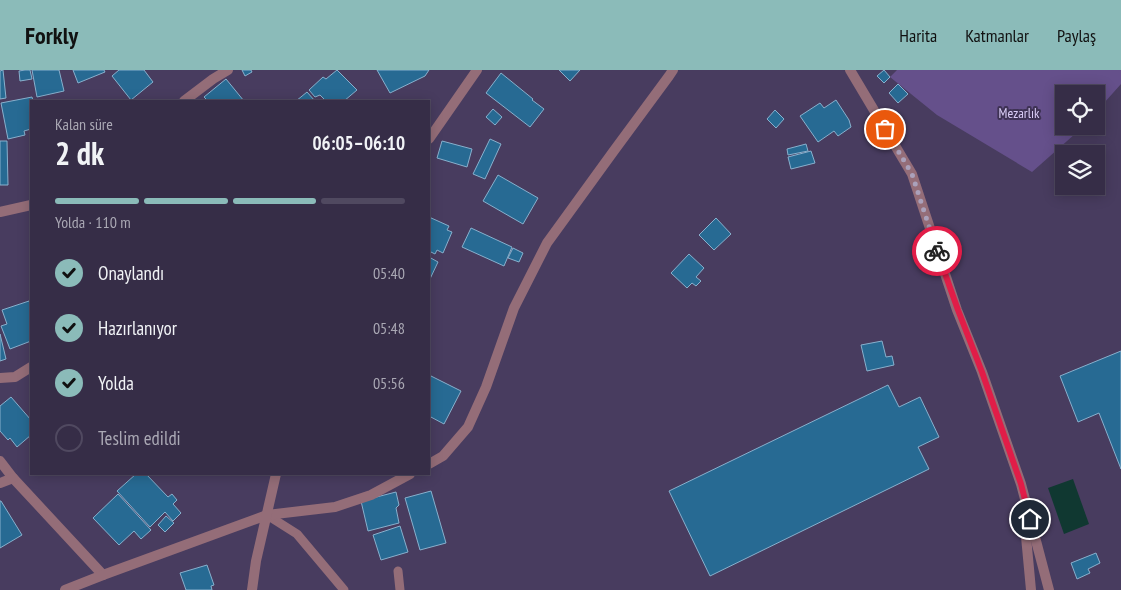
<!DOCTYPE html>
<html lang="tr">
<head>
<meta charset="utf-8">
<style>
	:root { --surface:#362d47; --page:#413952; --text:#f1f3f6; --muted:#aaa8b4; --line:#504960; --accent:#8bbbb9 }
	body { margin:0; font-family:"PT Sans Narrow",sans-serif; background:var(--page); color:var(--text); height:100vh; display:flex; flex-direction:column; font-size:19px; white-space:nowrap }
	* { box-sizing:border-box; margin:0 }
	p { font-size:16px; color:var(--muted) }
	.icon { flex:none; width:28px; height:28px; fill:none; stroke:currentColor; stroke-width:2; stroke-linecap:round; stroke-linejoin:round }
	.map { position:relative; flex:1; overflow:hidden }
	.panel { position:absolute; left:30px; top:30px; width:400px; height:375px; display:flex; flex-direction:column; background:var(--surface); border-radius:0px; box-shadow:0 2px 12px #0003,0 0 0 1px var(--line) }
	.panel>* { flex:none }
	.buttons { position:absolute; left:1055px; top:15px; display:grid; gap:10px }
	.buttons a { display:grid; place-items:center; width:50px; height:50px; border-radius:0px; background:var(--surface); box-shadow:0 2px 12px #0003,0 0 0 1px var(--line); font-size:25px }
	.pin { position:absolute; display:grid; place-items:center; width:42px; height:42px; color:#fff; margin:-21px; border:2px solid #fff; border-radius:50%; box-shadow:0 1px 5px #0007 }
	.courier { position:absolute; display:grid; place-items:center; width:50px; height:50px; margin:-25px; border:4px solid #e11d48; border-radius:50%; background:#fff; color:#222; box-shadow:0 1px 6px #0007 }
	.overview em { font-style:normal; font-weight:600 }
	.overview div { display:flex; flex-direction:column-reverse }
	.overview { display:flex; align-items:center; justify-content:space-between; height:85px; padding:0 25px }
	h1 { font-size:32px; font-weight:600; line-height:38px }
	.bar { display:grid; grid-template-columns:repeat(4,1fr); gap:8px 5px; align-content:center; height:60px; padding:0 25px }
	.bar i { height:6px; border-radius:4px; background:var(--line) }
	.bar .selected { background:var(--accent) }
	.bar p { grid-column:span 4 }
	ol { padding:0 25px; list-style:none }
	li { display:flex; align-items:center; gap:15px; height:55px }
	li p { margin-inline-start:auto }
	li .icon { padding:5px; border-radius:50%; background:var(--accent); color:#111; stroke-width:4 }
	li:last-child { color:var(--muted) }
	li i { width:28px; height:28px; border:2px solid var(--line); border-radius:50% }
	header { display:flex; align-items:center; gap:30px; box-sizing:border-box; height:70px; padding:0 25px; background:var(--accent); color:#111 }
	header strong { font-size:24px }
	nav { display:flex; gap:28px; margin-inline-start:auto; font-size:18px }
	.map>svg:first-child { display:block }
	.green { fill:#65508b }
	.water { fill:#103831 }
	.building { fill:#276a93; stroke:#88b0cd }
	.lines { fill:none; stroke-linecap:round; stroke-linejoin:round }
	.lane { stroke:#946d78; stroke-width:9 }
	.street { stroke:#946d78; stroke-width:10 }
	.done { stroke:#aaa1bb; stroke-width:5; stroke-dasharray:0 9 }
	.route { stroke:#e11d48; stroke-width:6 }
	.labels { text-anchor:middle; stroke-width:4; stroke-linejoin:round; paint-order:stroke }
	.park-label { font-size:14px; fill:#dacdf7; stroke:#3e3254 }
</style>
</head>
<body>
<header>
<strong>Forkly</strong>
<nav><a>Harita</a><a>Katmanlar</a><a>Paylaş</a></nav>
</header>
<div class="map">
<svg width="1121" height="520" viewBox="0 0 1121 520">
	<rect width="100%" height="100%" fill="#483c5f"/>
	<polygon class="green" points="897,0 1121,0 1121,14 1096,42 1096,24 1064,24 1064,56 1084,56 1032,102 937,45 890,7"/>
	<polygon class="water" points="1073,409 1089,454 1064,464 1048,418"/>
	<g class="building">
		<polygon points="3,0 6,28 0,29 0,1"/>
		<polygon points="25,0 30,0 32,9 20,11 19,1"/>
		<polygon points="32,0 59,0 64,21 37,27"/>
		<polygon points="73,0 104,0 105,2 78,13"/>
		<polygon points="119,0 144,0 153,12 131,30 112,6"/>
		<polygon points="242,0 251,0 252,2 245,6"/>
		<polygon points="337,0 357,20 344,31 326,31 320,25 315,27 309,20 323,7 326,9"/>
		<polygon points="377,0 429,0 425,6 390,23"/>
		<polygon points="559,0 580,0 570,11"/>
		<polygon points="884,0 890,7 884,13 877,6"/>
		<polygon points="501,3 533,29 532,30 544,39 530,57 486,23"/>
		<polygon points="226,9 244,31 208,31 204,27"/>
		<polygon points="898,14 908,24 898,33 889,23"/>
		<polygon points="307,22 315,31 296,31"/>
		<polygon points="32,27 33,31 31,31 31,59 24,61 25,65 8,69 1,33"/>
		<polygon points="836,30 849,50 851,57 838,66 834,61 818,72 800,46 820,33 824,38"/>
		<polygon points="493,39 502,47 495,55 486,47"/>
		<polygon points="775,40 784,49 776,58 767,49"/>
		<polygon points="490,69 501,74 485,109 473,104"/>
		<polygon points="0,71 7,71 8,115 0,115"/>
		<polygon points="442,71 472,79 467,97 437,88"/>
		<polygon points="806,74 808,81 788,85 787,79"/>
		<polygon points="811,81 815,93 791,99 788,87"/>
		<polygon points="498,105 538,128 523,154 483,131"/>
		<polygon points="429,147 449,156 447,160 452,162 443,183 437,180 435,184 429,181"/>
		<polygon points="716,148 731,164 714,180 699,165"/>
		<polygon points="471,158 512,177 504,196 462,177"/>
		<polygon points="513,178 523,183 519,192 508,188"/>
		<polygon points="689,184 704,198 696,207 701,211 696,216 692,213 687,218 671,203"/>
		<polygon points="429,187 438,192 429,211"/>
		<polygon points="29,231 31,237 31,271 10,279 1,256 7,254 2,240"/>
		<polygon points="0,264 6,289 0,291"/>
		<polygon points="882,271 886,287 892,286 894,295 867,301 861,275"/>
		<polygon points="1121,281 1121,399 1099,343 1078,352 1060,306"/>
		<polygon points="429,305 461,321 444,354 429,346"/>
		<polygon points="888,315 899,337 920,327 939,367 918,377 929,399 710,506 669,421"/>
		<polygon points="11,327 31,350 31,365 17,377 10,368 8,370 0,361 0,336"/>
		<polygon points="136,404 146,404 168,427 172,424 177,430 173,434 181,443 173,451 165,442 150,457 117,421"/>
		<polygon points="431,421 446,473 420,480 405,428"/>
		<polygon points="396,422 399,435 396,438 399,453 368,461 361,431"/>
		<polygon points="118,424 151,460 141,469 134,461 119,475 93,448"/>
		<polygon points="0,431 1,431 22,465 0,478"/>
		<polygon points="166,446 174,453 165,462 158,455"/>
		<polygon points="400,456 408,482 381,490 373,465"/>
		<polygon points="1096,483 1100,493 1088,499 1090,503 1077,509 1071,493"/>
		<polygon points="207,495 214,515 211,516 212,520 186,520 180,503"/>
	</g>
	<g class="lines">
		<g class="lane">
			<polyline points="267,445 297,464 344,520"/>
			<polyline points="398,501 400,520"/>
		</g>
		<g class="street">
			<polyline points="850,0 912,104 957,240 982,302 1021,414 1049,520"/>
			<polyline points="184,31 213,9 228,0"/>
			<polyline points="429,69 477,0"/>
			<polyline points="0,142 31,135"/>
			<polyline points="0,308 15,307 31,297"/>
			<polyline points="0,391 13,408 103,505"/>
			<polyline points="429,394 443,386 468,357 486,317 514,238 547,173 613,82 669,6 673,0"/>
			<polyline points="0,413 13,408"/>
			<polyline points="1024,445 1031,520"/>
			<polyline points="65,520 103,505 267,445 335,437 371,425 410,404"/>
			<polyline points="252,520 256,491 276,404"/>
		</g>
	</g>
	<g class="lines">
		<polyline class="done" points="885,59 912,104 937,181"/>
		<polyline class="route" points="937,181 958,240 982,302 1021,414 1030,449"/>
	</g>
	<g class="labels">
		<g class="park-label">
			<text x="1019" y="48">Mezarlık</text>
		</g>
	</g>
</svg>
<div class="buttons">
<a><svg class="icon" aria-label="locate" viewBox="0 0 24 24"><circle cx="12" cy="12" r="6"/><path d="M12 2v4M12 18v4M2 12h4M18 12h4"/></svg></a>
<a><svg class="icon" aria-label="layers" viewBox="0 0 24 24"><path d="M12 4l9 5-9 5-9-5zM3 14l9 5 9-5"/></svg></a>
</div>
<div class="pin" style="left:885px;top:59px;background:#ea580c"><svg class="icon" aria-label="bag" viewBox="0 0 24 24"><path d="M5 8h14l-1 12H6zM9 8a3 3 0 0 1 6 0"/></svg></div>
<div class="pin" style="left:1030px;top:449px;background:#1f2937"><svg class="icon" aria-label="home" viewBox="0 0 24 24"><path d="M3 11l9-7 9 7M6 9v11h12V9"/></svg></div>
<div class="courier" style="left:937px;top:181px"><svg class="icon" aria-label="bike" viewBox="0 0 24 24"><circle cx="6" cy="16" r="4"/><circle cx="18" cy="16" r="4"/><path d="M6 16l4-8h5l3 8M10 8l3 8H6M13 5h3"/></svg></div>
<section class="panel">
<div class="overview"><div><h1>2 dk</h1><p>Kalan süre</p></div><em>06:05–06:10</em></div>
<div class="bar"><i class="selected"></i><i class="selected"></i><i class="selected"></i><i></i><p>Yolda · 110 m</p></div>
<ol>
<li><svg class="icon" aria-label="check" viewBox="0 0 24 24"><path d="M5 12l5 5 9-10"/></svg>Onaylandı<p>05:40</p></li>
<li><svg class="icon" aria-label="check" viewBox="0 0 24 24"><path d="M5 12l5 5 9-10"/></svg>Hazırlanıyor<p>05:48</p></li>
<li><svg class="icon" aria-label="check" viewBox="0 0 24 24"><path d="M5 12l5 5 9-10"/></svg>Yolda<p>05:56</p></li>
<li><i></i>Teslim edildi</li>
</ol>
</section>
</div>
</body>
</html>
